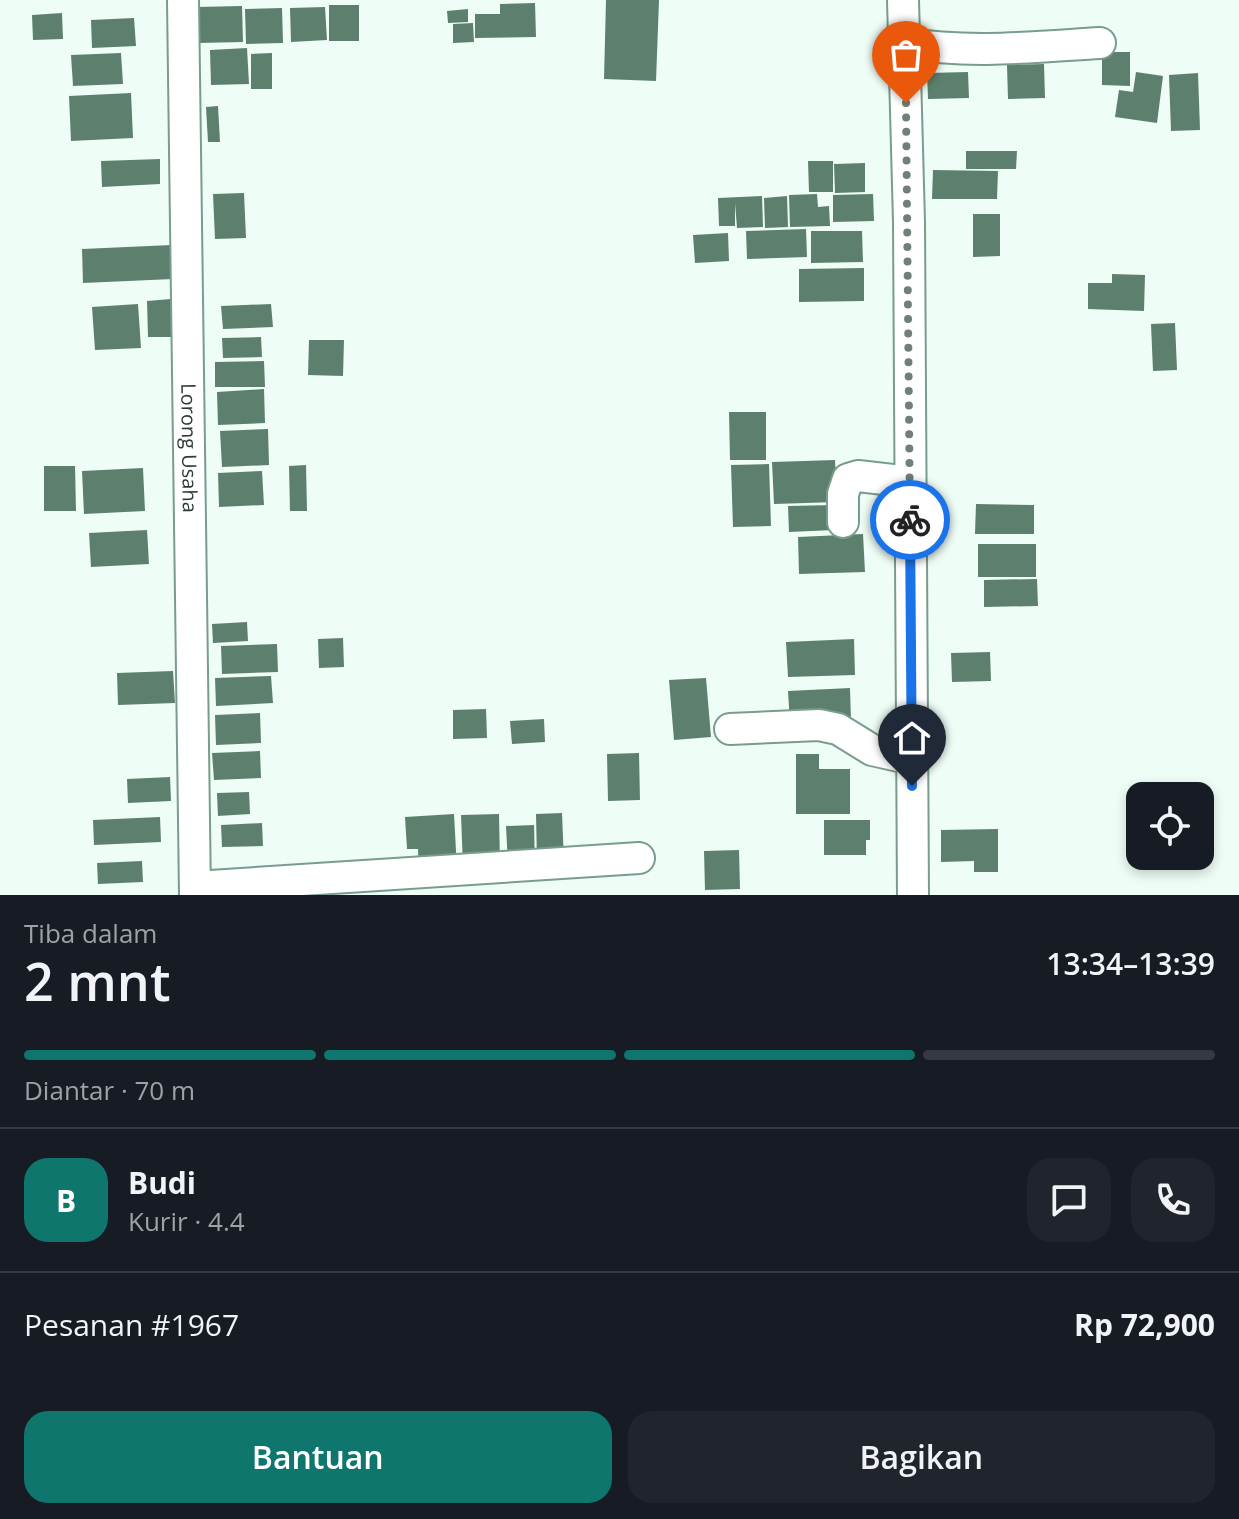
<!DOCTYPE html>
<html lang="id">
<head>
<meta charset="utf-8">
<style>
	:root { --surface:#171b24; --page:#20242c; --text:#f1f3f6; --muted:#9ea1a6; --line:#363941; --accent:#0f766e }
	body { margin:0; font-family:"Open Sans",sans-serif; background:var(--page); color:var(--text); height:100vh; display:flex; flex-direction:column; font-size:30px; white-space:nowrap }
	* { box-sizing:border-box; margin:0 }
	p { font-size:26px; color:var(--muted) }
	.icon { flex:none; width:44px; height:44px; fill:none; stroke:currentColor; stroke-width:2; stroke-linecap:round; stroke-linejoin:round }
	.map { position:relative; height:895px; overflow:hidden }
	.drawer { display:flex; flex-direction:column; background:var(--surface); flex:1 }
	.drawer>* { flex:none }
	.fabs { position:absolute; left:1126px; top:782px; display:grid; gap:16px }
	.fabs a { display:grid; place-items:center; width:88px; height:88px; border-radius:16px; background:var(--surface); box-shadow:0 4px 12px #0003; font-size:40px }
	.pin { position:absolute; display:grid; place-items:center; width:68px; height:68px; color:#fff; margin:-82px -34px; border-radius:50% 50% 50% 0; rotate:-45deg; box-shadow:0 0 8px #0007 }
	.pin .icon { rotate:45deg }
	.courier { position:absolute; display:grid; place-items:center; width:80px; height:80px; margin:-40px; border:6px solid #1a73e8; border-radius:50%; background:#fff; color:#222; box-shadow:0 2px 10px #0007 }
	.summary em { font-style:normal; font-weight:600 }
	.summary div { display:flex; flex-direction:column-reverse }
	.summary { display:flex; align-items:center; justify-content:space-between; height:136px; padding:0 24px }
	h1 { font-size:52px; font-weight:600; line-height:60px }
	.bar { display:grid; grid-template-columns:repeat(4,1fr); gap:12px 8px; align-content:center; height:96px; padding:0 24px }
	.bar i { height:10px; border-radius:6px; background:var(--line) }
	.bar .active { background:var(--accent) }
	.bar p { grid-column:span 4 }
	.line { display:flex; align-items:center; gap:20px; padding:0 24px; border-top:2px solid var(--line) }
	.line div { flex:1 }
	.round { display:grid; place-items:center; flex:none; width:84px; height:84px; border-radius:24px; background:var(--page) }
	.cta { display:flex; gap:16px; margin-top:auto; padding:16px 24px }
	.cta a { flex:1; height:92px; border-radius:24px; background:var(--accent); color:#fff; font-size:32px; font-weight:600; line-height:92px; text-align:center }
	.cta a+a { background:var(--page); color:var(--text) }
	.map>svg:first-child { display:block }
	.building { fill:#5d806e }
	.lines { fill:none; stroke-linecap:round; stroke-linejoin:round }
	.street-casing { stroke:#799d8b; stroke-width:34 }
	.street { stroke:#fff; stroke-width:30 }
	.done { stroke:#707f78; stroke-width:8; stroke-dasharray:0 14.4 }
	.route { stroke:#1a73e8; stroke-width:10 }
	.labels { text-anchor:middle; stroke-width:8; stroke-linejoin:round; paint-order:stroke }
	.street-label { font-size:20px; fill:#2c3b34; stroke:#eefdf5 }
</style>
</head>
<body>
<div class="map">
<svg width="1239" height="895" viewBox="0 0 1239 895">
	<rect width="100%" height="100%" fill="#eefdf5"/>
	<g class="building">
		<polygon points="606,0 659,0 656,81 604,79"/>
		<polygon points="535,3 536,37 475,38 475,14 500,14 500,4"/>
		<rect x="329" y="5" width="30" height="36"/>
		<polygon points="242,6 243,42 198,43 197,7"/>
		<polygon points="325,7 327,40 291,42 290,8"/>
		<polygon points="282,8 283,43 246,44 245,9"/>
		<polygon points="468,9 468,22 448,23 447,11"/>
		<polygon points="62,13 63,39 33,40 32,15"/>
		<polygon points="134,18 136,46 92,48 91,20"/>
		<polygon points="473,23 474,42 453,43 453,24"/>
		<polygon points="247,48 249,84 211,85 210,50"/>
		<polygon points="1102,52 1130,52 1130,86 1102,85"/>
		<polygon points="121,53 123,84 73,86 71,55"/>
		<polygon points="272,53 272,89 251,89 251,54"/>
		<polygon points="1044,64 1045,98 1008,99 1007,65"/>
		<polygon points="968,72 969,98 928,99 927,73"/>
		<polygon points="1136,72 1163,76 1157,123 1115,117 1119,90 1133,92"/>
		<polygon points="1198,73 1200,130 1171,131 1169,75"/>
		<polygon points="131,93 133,138 71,141 69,96"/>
		<polygon points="218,106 220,142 208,142 206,107"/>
		<polygon points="966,151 1017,151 1016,169 966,169"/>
		<polygon points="160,159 160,184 102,187 101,161"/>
		<polygon points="808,161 833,161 833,192 809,192"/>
		<polygon points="865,163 865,192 835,193 834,164"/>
		<polygon points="933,170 998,171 997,199 932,199"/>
		<polygon points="244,193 246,238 215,239 213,194"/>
		<polygon points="817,194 818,207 829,206 830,226 790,227 789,195"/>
		<polygon points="873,194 874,221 833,222 833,195"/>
		<polygon points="762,196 763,227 737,228 735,203 735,226 719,226 718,198"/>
		<polygon points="787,196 788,227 765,228 764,198"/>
		<polygon points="973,214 1000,214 1000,256 973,257"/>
		<polygon points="806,229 807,257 747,259 746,231"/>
		<polygon points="811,231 862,231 863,262 811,263"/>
		<polygon points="728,233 729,261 695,263 693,235"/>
		<polygon points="172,245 173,279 83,283 82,249"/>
		<polygon points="864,268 864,301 799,302 799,269"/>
		<polygon points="1112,274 1145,275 1144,311 1088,309 1088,283 1112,283"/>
		<polygon points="171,299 172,337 148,337 147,301"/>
		<polygon points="138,304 141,348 95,350 92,307"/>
		<polygon points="271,304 273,327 223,329 221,306"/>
		<polygon points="1175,323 1177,370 1153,371 1151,324"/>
		<polygon points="261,337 262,357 223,358 222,338"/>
		<polygon points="309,340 344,340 343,376 308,375"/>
		<polygon points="264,361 265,387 215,387 215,362"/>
		<polygon points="264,389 265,423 218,425 217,392"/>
		<polygon points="729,412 766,412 766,460 730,460"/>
		<polygon points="268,429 269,465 222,467 220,431"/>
		<polygon points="835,460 837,502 774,504 772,462"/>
		<polygon points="769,464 771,526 733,527 731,465"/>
		<polygon points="306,465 307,511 290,511 289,466"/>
		<polygon points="44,466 75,466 76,511 44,511"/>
		<polygon points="143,468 145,511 84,514 82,471"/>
		<polygon points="262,471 264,505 219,507 218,473"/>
		<polygon points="976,504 1034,505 1034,534 975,534"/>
		<polygon points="833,505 834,530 789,532 788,506"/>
		<polygon points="147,530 149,564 91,567 89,533"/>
		<polygon points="863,534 865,572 799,574 798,537"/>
		<rect x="978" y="544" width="58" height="33"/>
		<polygon points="1037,579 1038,606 984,607 984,580"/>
		<polygon points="247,622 248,641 213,643 212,624"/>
		<polygon points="343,638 344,667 319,668 318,639"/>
		<polygon points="854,639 855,675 788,677 786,642"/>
		<polygon points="277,644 278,672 222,674 221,646"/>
		<polygon points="990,652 991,681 952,682 951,653"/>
		<polygon points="173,671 175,703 118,705 117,673"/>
		<polygon points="271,676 273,703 216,706 215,678"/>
		<polygon points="706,678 711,737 674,740 669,680"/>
		<polygon points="850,688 851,721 790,724 788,691"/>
		<polygon points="486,709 487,738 453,739 453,710"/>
		<polygon points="260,713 261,743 216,745 215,715"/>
		<polygon points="544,719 545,742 512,744 510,721"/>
		<polygon points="260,751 261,778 214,780 212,753"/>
		<polygon points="639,753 640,800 608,801 607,754"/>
		<polygon points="796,754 819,754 819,769 850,769 850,814 796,814"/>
		<polygon points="170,777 171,801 128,803 127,779"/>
		<polygon points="249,792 250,814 218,816 217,793"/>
		<polygon points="562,813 564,862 537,863 536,814"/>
		<polygon points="454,814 457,869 419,872 418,849 407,849 405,817"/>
		<polygon points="499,814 500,866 463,867 461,815"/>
		<polygon points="160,817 161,842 94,845 93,820"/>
		<polygon points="824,820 870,820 870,840 866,840 866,855 824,855"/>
		<polygon points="262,823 263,846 222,847 221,825"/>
		<polygon points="534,825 535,864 508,865 506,826"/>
		<polygon points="998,829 998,872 974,872 974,861 941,862 941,830"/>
		<polygon points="739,850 740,889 705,890 704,851"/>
		<polygon points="142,861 143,882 98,884 97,863"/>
	</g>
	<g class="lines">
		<g class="street-casing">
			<g id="street">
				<path id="s1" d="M183,0L195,895"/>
				<polyline points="903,0 909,222 913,895"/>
				<path d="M904,43C970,54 1034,47 1100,43"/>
				<polyline points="843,522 843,494 848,479 858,476 910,482"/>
				<polyline points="730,729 819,725 838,729 872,750 912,759"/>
				<polyline points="195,887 639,858"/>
			</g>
		</g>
		<use href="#street" class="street"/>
	</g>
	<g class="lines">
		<polyline class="done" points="906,103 910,520"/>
		<polyline class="route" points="910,520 912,786"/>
	</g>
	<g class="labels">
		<g class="street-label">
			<text dy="7" stroke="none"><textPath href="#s1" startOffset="448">Lorong Usaha</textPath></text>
		</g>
	</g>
</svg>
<div class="fabs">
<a><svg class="icon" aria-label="locate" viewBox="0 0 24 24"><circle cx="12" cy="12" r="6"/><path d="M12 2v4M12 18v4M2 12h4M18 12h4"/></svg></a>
</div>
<div class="pin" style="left:906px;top:103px;background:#ea580c"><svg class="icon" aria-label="bag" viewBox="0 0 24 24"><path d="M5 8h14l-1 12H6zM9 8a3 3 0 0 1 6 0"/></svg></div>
<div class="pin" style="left:912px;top:786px;background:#1f2937"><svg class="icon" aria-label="home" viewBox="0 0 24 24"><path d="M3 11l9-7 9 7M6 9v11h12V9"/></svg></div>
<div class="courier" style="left:910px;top:520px"><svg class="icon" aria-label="bike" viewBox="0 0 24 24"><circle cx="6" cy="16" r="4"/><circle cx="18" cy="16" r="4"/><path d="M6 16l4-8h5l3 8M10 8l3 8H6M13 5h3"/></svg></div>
</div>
<section class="drawer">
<div class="summary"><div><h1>2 mnt</h1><p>Tiba dalam</p></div><em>13:34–13:39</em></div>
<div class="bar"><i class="active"></i><i class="active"></i><i class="active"></i><i></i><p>Diantar · 70 m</p></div>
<div class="line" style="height:144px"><b class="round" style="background:var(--accent);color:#fff">B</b><div><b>Budi</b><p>Kurir · 4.4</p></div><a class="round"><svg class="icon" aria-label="chat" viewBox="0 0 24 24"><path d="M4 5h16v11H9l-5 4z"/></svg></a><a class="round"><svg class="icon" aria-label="phone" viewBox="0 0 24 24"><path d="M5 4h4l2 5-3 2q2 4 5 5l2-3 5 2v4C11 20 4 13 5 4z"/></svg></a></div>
<div class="line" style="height:104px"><div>Pesanan #1967</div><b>Rp 72,900</b></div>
<div class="cta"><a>Bantuan</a><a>Bagikan</a></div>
</section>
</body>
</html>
